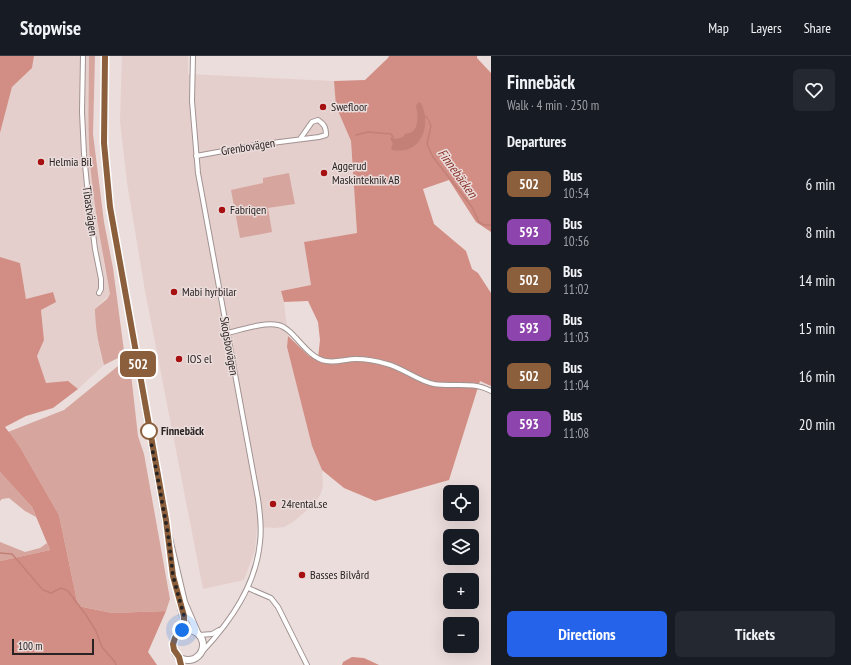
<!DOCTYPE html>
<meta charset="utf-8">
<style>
:root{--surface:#171b24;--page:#242831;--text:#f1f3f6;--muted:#9ea1a6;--line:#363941;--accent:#2563eb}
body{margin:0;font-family:"PT Sans Narrow",sans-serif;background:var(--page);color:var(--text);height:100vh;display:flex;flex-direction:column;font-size:15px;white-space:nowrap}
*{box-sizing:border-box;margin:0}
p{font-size:13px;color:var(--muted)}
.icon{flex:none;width:22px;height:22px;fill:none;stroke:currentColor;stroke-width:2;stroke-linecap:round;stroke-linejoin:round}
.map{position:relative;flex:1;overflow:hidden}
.sheet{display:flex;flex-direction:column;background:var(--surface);width:360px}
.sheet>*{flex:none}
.badge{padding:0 8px;border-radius:6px;font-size:14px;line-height:26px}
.tools{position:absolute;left:443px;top:429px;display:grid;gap:8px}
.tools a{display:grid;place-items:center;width:36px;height:36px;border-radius:6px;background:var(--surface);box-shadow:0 4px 16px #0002;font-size:20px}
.scale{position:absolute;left:12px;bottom:10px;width:82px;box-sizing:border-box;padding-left:4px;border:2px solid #292423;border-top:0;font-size:11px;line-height:14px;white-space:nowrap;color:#292423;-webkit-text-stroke:3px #ebdddb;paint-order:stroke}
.you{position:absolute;width:20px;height:20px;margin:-10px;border:3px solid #fff;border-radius:50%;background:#1a73e8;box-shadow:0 0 0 6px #1a73e833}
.map>.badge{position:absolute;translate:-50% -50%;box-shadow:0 0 0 2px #fff}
h2{padding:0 16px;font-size:15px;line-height:36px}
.round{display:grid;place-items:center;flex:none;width:42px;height:42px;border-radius:6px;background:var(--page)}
.overview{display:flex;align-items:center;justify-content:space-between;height:68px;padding:0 16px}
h1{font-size:19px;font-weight:600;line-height:30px}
.cta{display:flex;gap:8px;margin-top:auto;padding:8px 16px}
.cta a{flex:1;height:46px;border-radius:6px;background:var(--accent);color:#fff;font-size:16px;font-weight:600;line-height:46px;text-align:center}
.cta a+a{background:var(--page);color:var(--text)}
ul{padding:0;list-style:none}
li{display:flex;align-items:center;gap:12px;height:48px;padding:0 16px}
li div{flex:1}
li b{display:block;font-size:15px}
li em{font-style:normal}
li .badge{min-width:44px;font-weight:700;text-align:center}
header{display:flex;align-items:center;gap:24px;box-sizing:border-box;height:56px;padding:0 20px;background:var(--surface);border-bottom:1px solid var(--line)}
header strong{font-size:19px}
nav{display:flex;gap:22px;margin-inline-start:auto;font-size:14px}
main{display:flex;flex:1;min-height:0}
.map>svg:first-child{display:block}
.built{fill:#e5cfcc;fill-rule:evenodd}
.green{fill:#d6a59d}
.forest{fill:#d28e84}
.water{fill:#c38076}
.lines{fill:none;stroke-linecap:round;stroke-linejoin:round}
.stream{stroke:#c38076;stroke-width:1.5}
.street-casing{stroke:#a09391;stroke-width:6}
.secondary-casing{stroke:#a09391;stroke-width:8}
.street{stroke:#fff;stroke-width:4}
.secondary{stroke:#fff;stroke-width:6}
.line-casing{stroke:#fff;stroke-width:9}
.line{stroke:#8b5e3c;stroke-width:6}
.walk{stroke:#292423;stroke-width:4;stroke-dasharray:0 7.2}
.poi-dot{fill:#a61011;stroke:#ebdddb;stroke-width:1.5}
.stop-dot{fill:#fff;stroke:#8b5e3c;stroke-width:2}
.labels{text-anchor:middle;stroke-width:3;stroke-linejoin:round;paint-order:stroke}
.poi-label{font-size:12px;fill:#292423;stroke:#ebdddb;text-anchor:start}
.street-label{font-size:12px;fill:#292423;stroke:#ebdddb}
.stop-label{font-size:12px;font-weight:bold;fill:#292423;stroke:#ebdddb;text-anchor:start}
.water-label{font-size:13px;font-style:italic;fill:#89362e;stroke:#ebdddb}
</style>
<header>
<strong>Stopwise</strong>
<nav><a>Map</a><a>Layers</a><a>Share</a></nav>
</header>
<main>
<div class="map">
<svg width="491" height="609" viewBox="0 0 491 609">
<rect width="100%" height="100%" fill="#ebdddb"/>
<g class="built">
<polygon points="34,0 89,0 89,77 91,117 104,208 110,238 95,253 95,262 100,297 104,309 78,333 68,325 46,328 37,300 44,284 41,254 53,236 26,243 20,207 0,201 0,77 12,31 32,12"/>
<path d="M122 0H188V18L334 25 337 50 351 85 357 177 304 186 311 229 281 235 284 246 288 280 287 291 312 390 322 414 323 430 321 437 317 444 305 456 293 466 284 471 275 472 257 471 255 494 244 524 203 533 145 235 127 127 120 65ZM289 117 295 147 268 152 231 135 263 127Z"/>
</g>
<g class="green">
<path d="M89 0H95L93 78 104 166 113 212 124 295 122 300 104 309C99 291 95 272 95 253L107 243 110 238C103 198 95 158 91 117 87 78 89 39 89 0Z"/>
<polygon points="289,117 295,148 268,152 272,176 240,182 231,134 263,127 263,122"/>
<polygon points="128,308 131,318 138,380 144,398 170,543 166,555 112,557 78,550 59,459 20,391 8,376 64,354 118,310"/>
<polygon points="0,416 32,451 36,461 25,455 9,442 2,443 0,445"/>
<polygon points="0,486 25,496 40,492 47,487 50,494 0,505"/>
</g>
<g class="forest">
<polygon points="0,0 34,0 32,12 12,31 0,77"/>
<polygon points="389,0 477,0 477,2 491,17 491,176 476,166 449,124 423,133 434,168 466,195 472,213 478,217 491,237 491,330 480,325 449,424 375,445 344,432 322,414 312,390 287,291 288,280 309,300 318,302 320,284 318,266 308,245 284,246 281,235 311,229 304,186 357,177 351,85 336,50 334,25 365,24 388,2"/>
<polygon points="0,201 20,207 26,243 53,236 56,246 41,254 44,284 37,300 46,327 68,325 78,333 53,352 26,360 5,371 20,391 59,459 78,550 112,557 166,555 148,596 157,609 0,609 0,505 50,494 32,451 0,416"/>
<polygon points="352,601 364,602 379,609 342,609 343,606"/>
</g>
<path class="water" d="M420 46C429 59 427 84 411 92 405 95 398 95 392 94L391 92 393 88 390 82 391 81 396 83 403 81 405 78C407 77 410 77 412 76 419 71 418 58 416 50L417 48Z"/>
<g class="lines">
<g class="stream">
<polyline points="425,60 428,63"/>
<polyline points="429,65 431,70 427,88 433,101 472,151 479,166 484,169 491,169"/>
<polyline points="356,79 368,76 391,78 393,81"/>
<polyline points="0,497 12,498 43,534 51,537 61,532 68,535 86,559 96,575 102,591 115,606 116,609"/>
</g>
<g class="street-casing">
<g id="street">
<polyline points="83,0 82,56 84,98 87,129 95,193 101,223 101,233 99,237"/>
<path d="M193 0 192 45 198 117 258 443C260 457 262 472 260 486 256 529 231 565 202 596"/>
<path d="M196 100 256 89 319 81 326 79C326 71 324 68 318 64L312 66 300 83"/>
<path d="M227 277C241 274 263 266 278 269 294 272 306 302 326 305 336 307 346 303 356 303 366 303 377 305 387 308 403 312 418 325 434 328 454 331 473 325 491 335"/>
<polyline points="248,532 271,542 278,551 307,609"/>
<polyline points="200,579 212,578 219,574"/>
</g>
</g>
<g class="secondary-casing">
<g id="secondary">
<polyline points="105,0 104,87 110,151 168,478 184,546 197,576"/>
<polyline points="180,547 184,565 181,575"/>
<circle cx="188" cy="589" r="15"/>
</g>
</g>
<use href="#street" class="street"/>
<use href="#secondary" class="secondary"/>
</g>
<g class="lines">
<g class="line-casing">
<polyline id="line" points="105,0 104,87 110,151 166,464 173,520 184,560 184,570 181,575 175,582 173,588 174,594 179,601 181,609"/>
</g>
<use href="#line" class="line"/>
<polyline class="walk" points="149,375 168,478 173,520 184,560 184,565 182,574"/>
</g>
<g class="poi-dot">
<circle cx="323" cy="51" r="4"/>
<circle cx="41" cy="106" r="4"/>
<circle cx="324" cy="117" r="4"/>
<circle cx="222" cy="154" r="4"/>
<circle cx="174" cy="236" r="4"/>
<circle cx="179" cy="303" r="4"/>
<circle cx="273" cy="448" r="4"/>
<circle cx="302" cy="519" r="4"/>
</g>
<circle class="stop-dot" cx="149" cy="375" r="8"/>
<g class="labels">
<g class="poi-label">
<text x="331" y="55">Swefloor</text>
<text x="49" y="110">Helmia Bil</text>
<text x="332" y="114">Aggerud<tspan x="332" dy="14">Maskinteknik AB</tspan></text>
<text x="230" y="158">Fabriqen</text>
<text x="182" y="240">Mabi hyrbilar</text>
<text x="187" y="307">IOS el</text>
<text x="281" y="452">24rental.se</text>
<text x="310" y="523">Basses Bilvård</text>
</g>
<g class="street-label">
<text transform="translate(248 91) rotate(-9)" y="4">Grenbovägen</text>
<text transform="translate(90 155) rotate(82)" y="4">Tibastvägen</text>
<text transform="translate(229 290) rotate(80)" y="4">Skogsbovägen</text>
</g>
<g class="stop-label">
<text x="161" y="379">Finnebäck</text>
</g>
<g class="water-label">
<text transform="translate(458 117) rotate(54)" y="5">Finnebäcken</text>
</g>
</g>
</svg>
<div class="tools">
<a><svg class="icon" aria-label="locate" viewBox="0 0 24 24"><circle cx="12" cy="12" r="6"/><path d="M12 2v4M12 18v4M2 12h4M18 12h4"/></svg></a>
<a><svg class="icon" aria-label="layers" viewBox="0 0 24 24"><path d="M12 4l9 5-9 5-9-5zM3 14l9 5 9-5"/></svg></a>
<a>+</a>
<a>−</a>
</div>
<div class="scale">100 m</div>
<div class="you" style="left:182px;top:574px"></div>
<b class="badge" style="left:138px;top:308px;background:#8b5e3c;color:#fff">502</b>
</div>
<section class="sheet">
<div class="overview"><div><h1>Finnebäck</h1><p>Walk · 4 min · 250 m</p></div><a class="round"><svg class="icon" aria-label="heart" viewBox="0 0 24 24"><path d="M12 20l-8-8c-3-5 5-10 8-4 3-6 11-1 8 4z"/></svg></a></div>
<h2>Departures</h2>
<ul>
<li><span class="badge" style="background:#8b5e3c;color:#fff">502</span><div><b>Bus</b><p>10:54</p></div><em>6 min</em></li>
<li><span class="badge" style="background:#8e44ad;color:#fff">593</span><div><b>Bus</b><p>10:56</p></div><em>8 min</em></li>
<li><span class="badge" style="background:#8b5e3c;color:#fff">502</span><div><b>Bus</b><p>11:02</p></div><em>14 min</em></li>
<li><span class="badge" style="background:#8e44ad;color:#fff">593</span><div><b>Bus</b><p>11:03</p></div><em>15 min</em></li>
<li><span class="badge" style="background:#8b5e3c;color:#fff">502</span><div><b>Bus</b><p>11:04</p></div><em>16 min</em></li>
<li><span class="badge" style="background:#8e44ad;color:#fff">593</span><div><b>Bus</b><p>11:08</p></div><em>20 min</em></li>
</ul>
<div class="cta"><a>Directions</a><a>Tickets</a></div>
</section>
</main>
